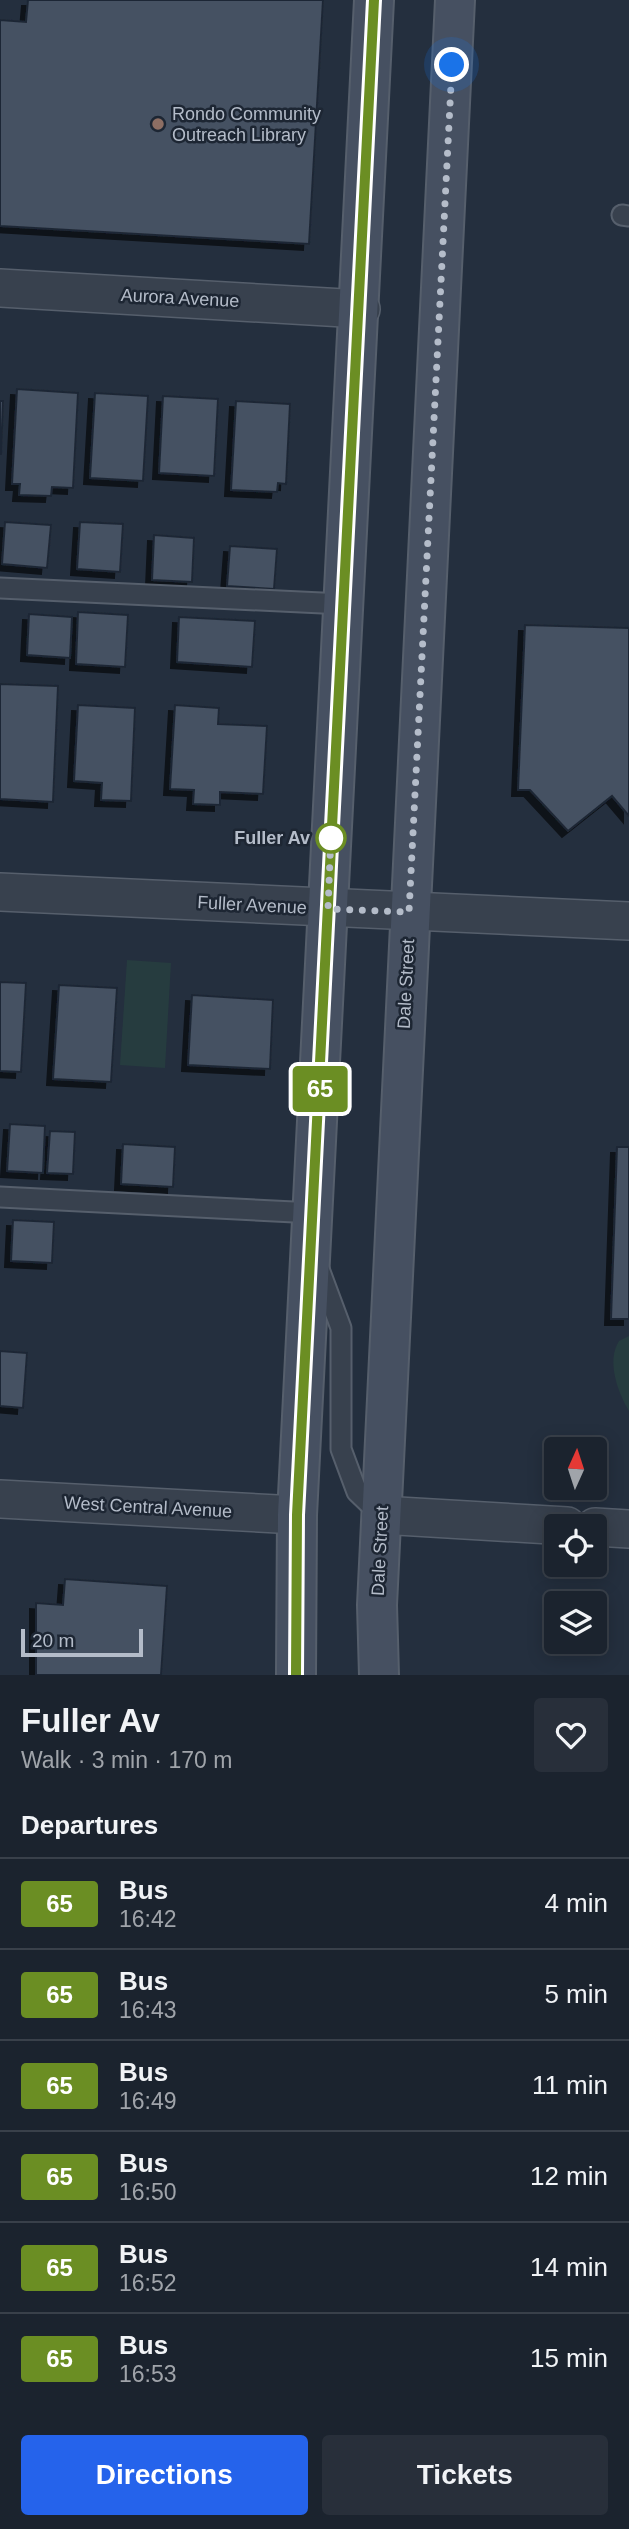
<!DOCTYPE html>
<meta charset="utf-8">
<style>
:root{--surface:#1b232e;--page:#282f3a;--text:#f1f3f6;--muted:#a0a4aa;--line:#39404a;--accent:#2563eb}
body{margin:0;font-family:Arial,sans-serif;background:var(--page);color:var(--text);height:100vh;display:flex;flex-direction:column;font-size:26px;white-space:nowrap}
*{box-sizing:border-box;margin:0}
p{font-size:23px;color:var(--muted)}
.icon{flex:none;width:38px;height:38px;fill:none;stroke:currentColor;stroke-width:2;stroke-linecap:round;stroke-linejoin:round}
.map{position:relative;height:1675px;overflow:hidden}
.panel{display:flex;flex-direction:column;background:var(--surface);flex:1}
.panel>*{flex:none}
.badge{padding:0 14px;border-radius:5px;font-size:24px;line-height:46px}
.needle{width:46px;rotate:3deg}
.fabs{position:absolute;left:544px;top:1437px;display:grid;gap:14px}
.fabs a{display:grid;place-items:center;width:63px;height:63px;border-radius:7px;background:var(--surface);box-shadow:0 4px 18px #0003,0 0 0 2px var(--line);font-size:35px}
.scale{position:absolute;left:21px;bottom:18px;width:122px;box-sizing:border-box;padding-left:7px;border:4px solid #b4bcc9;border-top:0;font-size:19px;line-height:24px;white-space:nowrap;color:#b4bcc9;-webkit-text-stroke:5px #1d2633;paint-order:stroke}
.you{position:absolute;width:35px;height:35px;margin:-18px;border:5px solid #fff;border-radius:50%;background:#1a73e8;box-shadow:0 0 0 10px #1a73e833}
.map>.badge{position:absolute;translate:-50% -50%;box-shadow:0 0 0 4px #fff}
h2{padding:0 21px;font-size:26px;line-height:63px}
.round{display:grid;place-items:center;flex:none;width:74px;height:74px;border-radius:7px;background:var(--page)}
.headline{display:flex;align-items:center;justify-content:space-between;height:119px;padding:0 21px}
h1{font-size:33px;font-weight:700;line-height:52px}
.button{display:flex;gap:14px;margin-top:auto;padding:14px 21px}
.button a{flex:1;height:80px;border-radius:7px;background:var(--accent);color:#fff;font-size:28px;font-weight:700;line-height:80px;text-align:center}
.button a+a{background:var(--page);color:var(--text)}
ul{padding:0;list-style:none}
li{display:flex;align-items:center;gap:21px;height:91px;padding:0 21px;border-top:2px solid var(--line)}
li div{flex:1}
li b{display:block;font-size:26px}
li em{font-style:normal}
li .badge{min-width:77px;font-weight:700;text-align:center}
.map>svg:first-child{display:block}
.green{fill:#263c3f}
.building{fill:#455162;stroke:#1f2835;stroke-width:2;filter:url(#shadow)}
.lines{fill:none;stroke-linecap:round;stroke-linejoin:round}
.lane-casing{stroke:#565f6c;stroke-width:23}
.street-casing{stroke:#565f6c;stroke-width:40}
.secondary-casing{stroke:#565f6c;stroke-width:42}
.lane{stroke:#38414e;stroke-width:19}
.street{stroke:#38414e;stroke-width:37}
.secondary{stroke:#465061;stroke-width:38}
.line-casing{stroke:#fff;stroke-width:16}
.line{stroke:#6b8e23;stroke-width:10}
.walk{stroke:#b4bcc9;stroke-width:7;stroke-dasharray:0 12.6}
.education-dot{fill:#8d6e63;stroke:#1d2633;stroke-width:2.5}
.stop-dot{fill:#fff;stroke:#6b8e23;stroke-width:3.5}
.labels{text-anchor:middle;stroke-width:5;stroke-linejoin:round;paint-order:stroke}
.poi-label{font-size:18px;fill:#b4bcc9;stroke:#1d2633;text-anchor:start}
.street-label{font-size:18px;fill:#b4bcc9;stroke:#1d2633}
.stop-label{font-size:18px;font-weight:bold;fill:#b4bcc9;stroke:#1d2633;text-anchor:end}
</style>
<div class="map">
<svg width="629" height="1675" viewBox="0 0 629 1675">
<defs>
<filter id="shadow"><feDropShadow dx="-6" dy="6" stdDeviation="0" flood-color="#0009"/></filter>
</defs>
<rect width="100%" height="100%" fill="#242f3e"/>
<g class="green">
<polygon points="127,960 171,963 165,1068 120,1065"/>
<path d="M629 1336V1411C618 1393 606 1361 619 1341Z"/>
</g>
<g class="building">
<polygon points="28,0 323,0 309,244 0,226 0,20 26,22"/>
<polygon points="17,389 78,393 73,488 52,487 51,496 19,495 20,484 12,484"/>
<polygon points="95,393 148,396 143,481 90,478"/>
<polygon points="163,396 218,399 214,476 159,473"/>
<polygon points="0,401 3,401 1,454 0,454"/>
<polygon points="236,401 290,404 286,484 278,483 277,492 231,490"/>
<polygon points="5,522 51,525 47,568 2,564"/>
<polygon points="80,522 123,524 120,572 77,569"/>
<polygon points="154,535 194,538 192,582 152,580"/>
<polygon points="230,546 277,549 274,589 227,586"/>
<polygon points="78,612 128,615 125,667 76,664"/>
<polygon points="29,614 72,617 70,658 27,655"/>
<polygon points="179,617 255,621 252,667 177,662"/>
<polygon points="525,625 629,628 629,816 612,796 568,831 530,790 518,790"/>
<polygon points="0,684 58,686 53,802 0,799"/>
<polygon points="78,705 135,708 131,801 101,800 102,783 74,781"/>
<polygon points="175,705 219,708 218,724 267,726 263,794 220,792 220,805 193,804 194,790 170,789"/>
<polygon points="0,982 26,983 21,1072 0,1071"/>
<polygon points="59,985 117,988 111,1082 53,1079"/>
<polygon points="192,995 273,1000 270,1069 188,1065"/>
<polygon points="10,1124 45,1126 43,1173 7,1171"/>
<polygon points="50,1131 75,1132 73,1174 47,1173"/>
<polygon points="123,1144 175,1147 173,1187 121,1184"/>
<polygon points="617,1147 629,1147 629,1319 611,1319"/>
<polygon points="13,1220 54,1222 52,1263 11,1261"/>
<polygon points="0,1351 27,1353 23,1408 0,1406"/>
<polygon points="65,1579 167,1586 161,1675 36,1675 36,1603 63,1605"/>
</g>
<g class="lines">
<g class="lane-casing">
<g id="lane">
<polyline points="622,215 629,216"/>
<polyline points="0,588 343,604"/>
<polyline points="0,1197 314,1213"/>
<polyline points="319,1269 341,1328 341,1449 357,1492 381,1515"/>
</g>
</g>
<g class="street-casing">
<g id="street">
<polyline points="0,288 361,309"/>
<polyline points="0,892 629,921"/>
<polyline points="0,1499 297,1515"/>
<polyline points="381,1515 567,1526"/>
<polyline points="595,1527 629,1529"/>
</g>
</g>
<g class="secondary-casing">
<g id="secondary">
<polyline points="296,1675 297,1515 374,0"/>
<polyline points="379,1675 377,1605 455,0"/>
</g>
</g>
<use href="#lane" class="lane"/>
<use href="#street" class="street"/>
<use href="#secondary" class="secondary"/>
</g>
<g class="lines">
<g class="line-casing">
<polyline id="line" points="296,1675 297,1515 374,0"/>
</g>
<use href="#line" class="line"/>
<polyline class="walk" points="331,838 331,834 328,909 409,912 452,65"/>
</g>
<circle class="education-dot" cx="158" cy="124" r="7"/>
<circle class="stop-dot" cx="331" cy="838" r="14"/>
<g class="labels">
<g class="poi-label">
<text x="172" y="120">Rondo Community<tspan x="172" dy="21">Outreach Library</tspan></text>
</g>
<g class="street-label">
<text transform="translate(180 298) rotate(3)" y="6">Aurora Avenue</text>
<text transform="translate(252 905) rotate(3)" y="6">Fuller Avenue</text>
<text transform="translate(406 984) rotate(-87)" y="6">Dale Street</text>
<text transform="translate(148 1507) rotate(3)" y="6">West Central Avenue</text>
<text transform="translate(380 1551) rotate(-87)" y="6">Dale Street</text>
</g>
<g class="stop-label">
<text x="310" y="844">Fuller Av</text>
</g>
</g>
</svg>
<div class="fabs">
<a><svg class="needle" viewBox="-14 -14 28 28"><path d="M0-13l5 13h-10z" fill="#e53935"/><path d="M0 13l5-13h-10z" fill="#a0a4aa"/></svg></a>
<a><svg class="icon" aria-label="locate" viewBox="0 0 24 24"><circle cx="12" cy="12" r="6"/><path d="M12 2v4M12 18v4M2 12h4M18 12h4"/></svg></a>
<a><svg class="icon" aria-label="layers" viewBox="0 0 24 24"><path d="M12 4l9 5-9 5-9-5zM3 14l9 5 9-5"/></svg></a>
</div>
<div class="scale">20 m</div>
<div class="you" style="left:452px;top:65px"></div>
<b class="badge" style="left:320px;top:1089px;background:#6b8e23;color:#fff">65</b>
</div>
<section class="panel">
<div class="headline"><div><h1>Fuller Av</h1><p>Walk · 3 min · 170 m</p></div><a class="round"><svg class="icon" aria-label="heart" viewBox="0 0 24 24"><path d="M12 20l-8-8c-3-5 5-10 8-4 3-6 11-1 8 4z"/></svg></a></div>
<h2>Departures</h2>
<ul>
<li><span class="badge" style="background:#6b8e23;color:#fff">65</span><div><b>Bus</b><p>16:42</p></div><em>4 min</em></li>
<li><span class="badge" style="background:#6b8e23;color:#fff">65</span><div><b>Bus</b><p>16:43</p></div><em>5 min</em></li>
<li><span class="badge" style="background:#6b8e23;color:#fff">65</span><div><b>Bus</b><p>16:49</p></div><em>11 min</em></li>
<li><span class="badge" style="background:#6b8e23;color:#fff">65</span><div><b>Bus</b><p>16:50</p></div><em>12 min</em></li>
<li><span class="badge" style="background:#6b8e23;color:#fff">65</span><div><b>Bus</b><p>16:52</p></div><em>14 min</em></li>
<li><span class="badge" style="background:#6b8e23;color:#fff">65</span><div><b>Bus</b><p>16:53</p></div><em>15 min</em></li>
</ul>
<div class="button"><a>Directions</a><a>Tickets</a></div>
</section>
